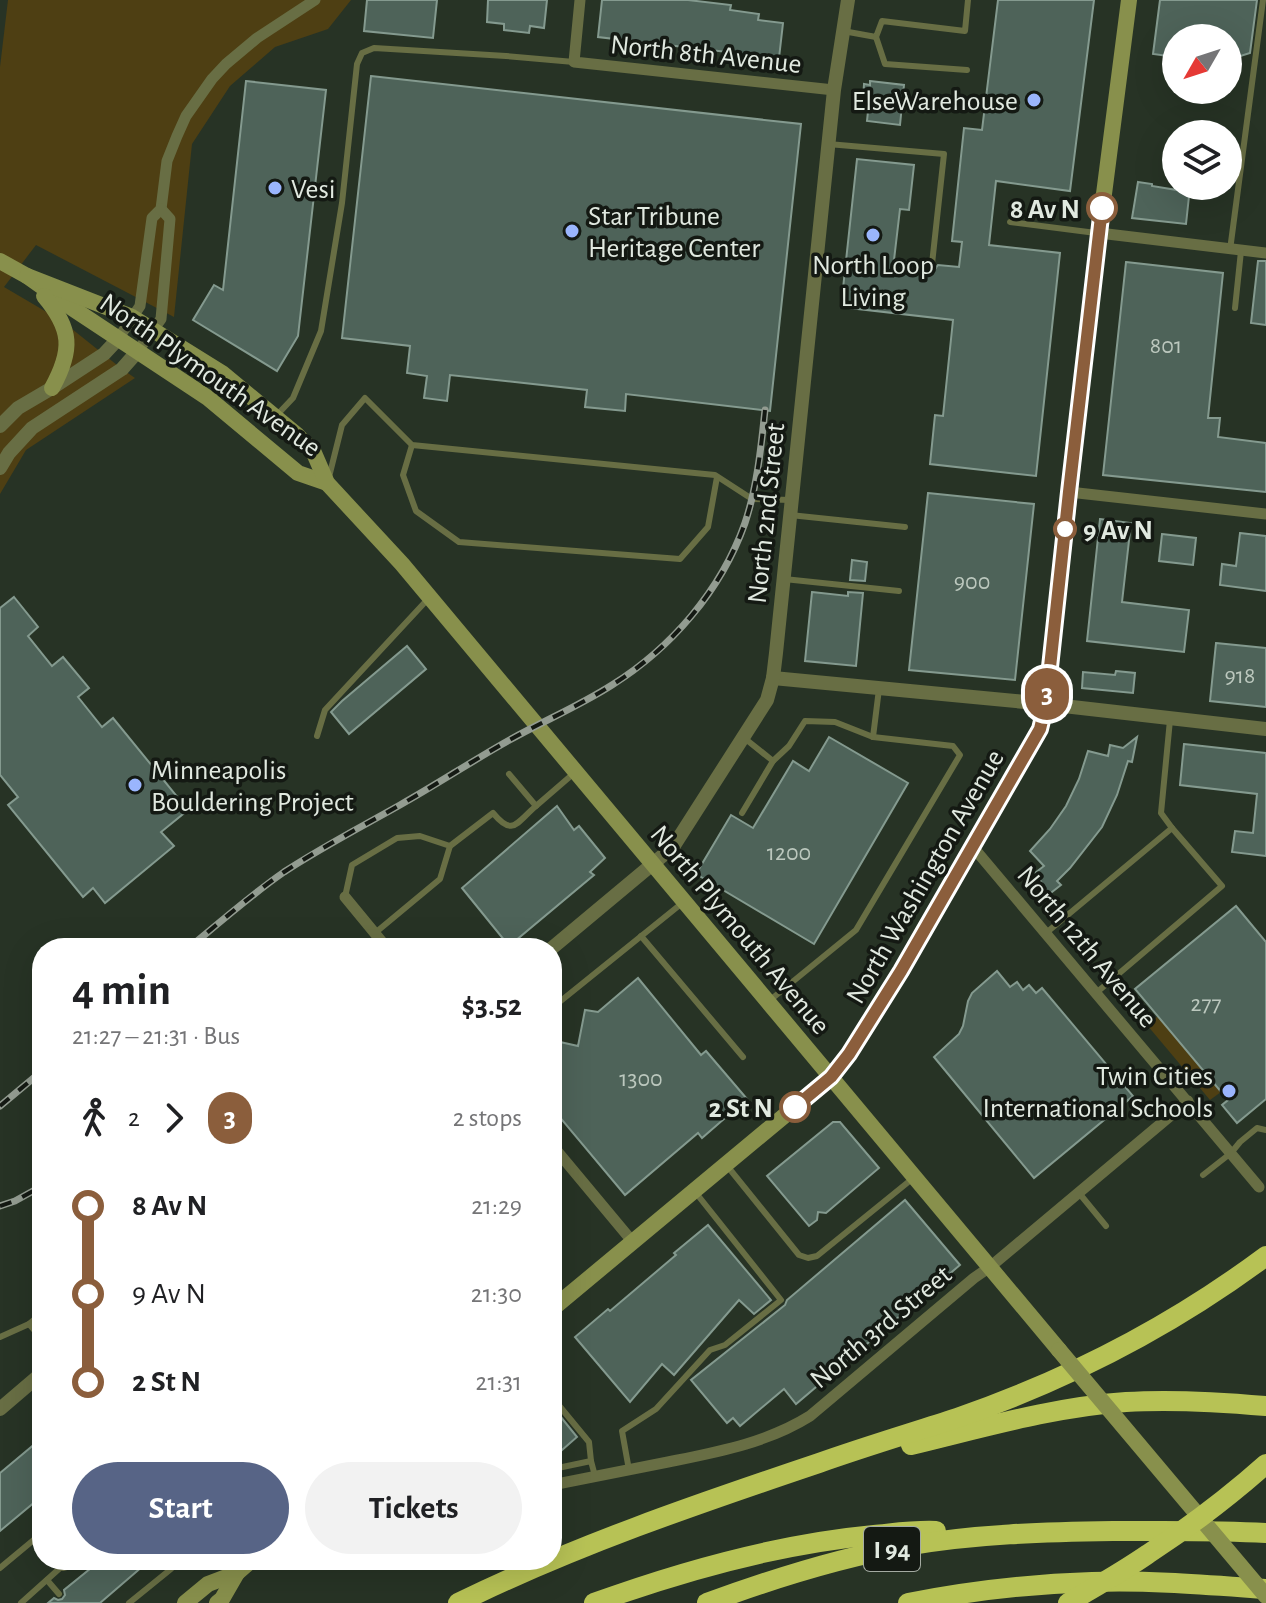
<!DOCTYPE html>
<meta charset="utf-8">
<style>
:root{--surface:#fff;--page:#f2f2f2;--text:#202124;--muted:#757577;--accent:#576486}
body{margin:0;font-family:"Alegreya Sans",sans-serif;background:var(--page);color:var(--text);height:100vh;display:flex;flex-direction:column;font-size:30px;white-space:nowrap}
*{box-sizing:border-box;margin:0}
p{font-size:26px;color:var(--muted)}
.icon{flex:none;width:44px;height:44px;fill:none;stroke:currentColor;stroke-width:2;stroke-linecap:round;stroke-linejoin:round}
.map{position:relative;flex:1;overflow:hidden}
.side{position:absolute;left:32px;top:938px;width:530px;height:632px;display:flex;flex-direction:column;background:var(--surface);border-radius:32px;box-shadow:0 8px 32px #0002}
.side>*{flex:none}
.badge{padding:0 16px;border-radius:26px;font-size:28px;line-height:52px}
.needle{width:52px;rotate:231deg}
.tools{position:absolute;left:1162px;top:24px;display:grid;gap:16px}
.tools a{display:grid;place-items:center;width:80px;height:80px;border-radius:50%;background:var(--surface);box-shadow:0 8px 32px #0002;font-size:40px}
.map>.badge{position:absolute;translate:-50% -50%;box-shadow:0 0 0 4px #fff}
.legs{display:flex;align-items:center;gap:12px;height:88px;padding:0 40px;font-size:26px}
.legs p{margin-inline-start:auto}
.headline{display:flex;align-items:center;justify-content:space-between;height:136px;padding:0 40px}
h1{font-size:44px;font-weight:700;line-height:60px}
.primary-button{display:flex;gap:16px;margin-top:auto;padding:16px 40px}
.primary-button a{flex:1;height:92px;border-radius:48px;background:var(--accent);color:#fff;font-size:32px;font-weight:700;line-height:92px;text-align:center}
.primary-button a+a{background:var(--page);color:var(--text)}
ul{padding:0 40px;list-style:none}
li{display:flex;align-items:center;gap:28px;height:88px;font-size:30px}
li i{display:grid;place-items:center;width:12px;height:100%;margin:0 10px;background:currentColor}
li i::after{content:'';width:20px;height:20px;margin:-10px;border:6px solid;border-radius:50%;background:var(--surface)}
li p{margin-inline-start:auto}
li:first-child i{background:linear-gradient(#0000 50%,currentColor 0)}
li:last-child i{background:linear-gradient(currentColor 50%,#0000 0)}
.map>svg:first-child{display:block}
.park{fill:#4e3f13}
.building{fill:#4e6359;stroke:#849a8f;stroke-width:2}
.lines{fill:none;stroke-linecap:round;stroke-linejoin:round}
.service{stroke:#686e44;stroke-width:6}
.minor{stroke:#686e44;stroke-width:11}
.tertiary{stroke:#686e44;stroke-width:14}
.secondary{stroke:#88904c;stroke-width:16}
.motorway{stroke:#b7c255;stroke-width:20}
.rail-casing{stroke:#939c91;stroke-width:7}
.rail{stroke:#141913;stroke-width:4;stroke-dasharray:12;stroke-linecap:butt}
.secondary-bridge{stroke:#88904c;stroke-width:16}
.motorway-bridge{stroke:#b7c255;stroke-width:20}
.line-1-casing{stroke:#fff;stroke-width:18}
.line-1{stroke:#8b5e3c;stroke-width:12}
.poi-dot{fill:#9ab5fd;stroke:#141913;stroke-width:3}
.stop-1-dot{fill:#fff;stroke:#8b5e3c;stroke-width:4}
.labels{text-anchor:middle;stroke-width:7;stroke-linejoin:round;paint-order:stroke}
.number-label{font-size:24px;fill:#bcc8be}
.shield{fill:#141913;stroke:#a4aba2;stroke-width:2}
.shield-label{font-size:26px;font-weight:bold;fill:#e1e9e0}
.street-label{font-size:28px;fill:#e1e9e0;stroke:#141913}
.poi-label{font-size:28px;fill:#e1e9e0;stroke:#141913;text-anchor:start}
.stop-label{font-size:28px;font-weight:bold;fill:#e1e9e0;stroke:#141913;text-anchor:end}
</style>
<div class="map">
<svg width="1266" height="1603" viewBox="0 0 1266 1603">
<rect width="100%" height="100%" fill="#273325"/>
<g class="park">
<polygon points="8,0 351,0 328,29 275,47 230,86 192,144 174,317 36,245 4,287 62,321 122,369 135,378 26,450 0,494 0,67"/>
<polygon points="1158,1016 1221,1092 1210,1100 1147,1025"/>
</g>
<g class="building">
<polygon points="367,0 437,0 433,38 364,31"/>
<polygon points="488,0 547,0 544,28 530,26 529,33 504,30 504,24 487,22"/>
<polygon points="602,0 688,0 731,5 730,10 759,14 758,20 783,23 779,58 598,37"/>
<polygon points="998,0 1094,0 1070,191 996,181 989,245 1060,253 1036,476 930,464 935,415 943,416 953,320 841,307 857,159 914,165 909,210 900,209 894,260 926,263 927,267 931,270 935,269 938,265 959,267 962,242 952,241 964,128 982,130"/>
<polygon points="1160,0 1257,0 1250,53 1228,60 1228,38 1176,38 1176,57 1153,54"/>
<polygon points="371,76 801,124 770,411 626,394 625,411 585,407 587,390 450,375 447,401 424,398 427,376 407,373 410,346 342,338"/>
<polygon points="246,81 326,90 298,336 277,371 193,320 214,285 223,290"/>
<polygon points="870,81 904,85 900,125 867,121 869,102 863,101 864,84 870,85"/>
<polygon points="1138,182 1152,184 1152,186 1177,190 1178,186 1190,187 1186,224 1132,218"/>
<polygon points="1258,261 1266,261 1266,325 1251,323"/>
<polygon points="1126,262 1223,273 1208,418 1220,418 1218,437 1266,443 1266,492 1103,475"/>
<polygon points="928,493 1034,504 1015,680 909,670"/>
<polygon points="1100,519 1131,523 1122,602 1189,610 1184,652 1087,641"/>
<polygon points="1240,533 1266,536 1266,591 1220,585 1222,564 1236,566"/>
<polygon points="1162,534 1196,538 1193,565 1159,561"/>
<polygon points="852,560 867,562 865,581 850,580"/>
<polygon points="812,592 848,596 848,592 863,593 856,666 805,661"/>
<polygon points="14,597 38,627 28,636 52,666 63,657 89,688 78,697 102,727 113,718 188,810 161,832 174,846 105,903 93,888 83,897 8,805 18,797 0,775 0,608"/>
<polygon points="1216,643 1266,648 1266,707 1210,701"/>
<polygon points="407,646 426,669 349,734 331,712 342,701"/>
<polygon points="1116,671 1135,673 1133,693 1082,688 1083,672 1115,675"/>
<polygon points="829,737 908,783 814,944 696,874 731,815 753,828 793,761 809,771"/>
<polygon points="1137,737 1132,762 1128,761 1117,795 1102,827 1070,868 1057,881 1061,885 1043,899 1042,883 1035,873 1044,866 1030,851 1050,829 1066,806 1079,779 1088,751 1108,756 1110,745 1123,748"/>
<polygon points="1184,744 1266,753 1266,856 1232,852 1235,831 1253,833 1257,794 1180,785"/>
<polygon points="557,806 574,830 579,826 605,858 590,872 594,875 509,946 462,888"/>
<polygon points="1236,906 1266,942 1266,1099 1237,1123 1222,1105 1228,1100 1135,989"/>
<polygon points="997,971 1010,987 1017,982 1023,990 1029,985 1036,993 1042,988 1133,1096 1034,1178 934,1057 959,1034 963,1026 968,1001 972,993"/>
<polygon points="638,978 701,1055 706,1051 747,1099 702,1138 698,1133 625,1195 552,1108 552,1056 556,1057 560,1042 578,1046 585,1010 598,1012"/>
<polygon points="833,1122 840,1122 879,1168 826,1213 818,1212 817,1220 809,1226 767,1176"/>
<polygon points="905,1200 960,1265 796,1404 784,1389 740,1426 733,1418 727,1423 691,1380 785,1305 787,1300"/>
<polygon points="708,1225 771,1300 754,1314 739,1300 674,1375 662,1364 630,1402 575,1337 608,1309 610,1311 676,1255 674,1253"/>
<polygon points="552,1406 577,1437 562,1450 552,1438"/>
<polygon points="42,1438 42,1496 0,1531 0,1473"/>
<polygon points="101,1560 150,1560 100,1603 48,1603 54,1598 58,1600 62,1599 65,1595 64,1590"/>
</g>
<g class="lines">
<g class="service">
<polyline points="843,31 876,37 882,21 965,31 968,0"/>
<polyline points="876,37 885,64 967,70"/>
<polyline points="828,144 944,154 932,264"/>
<polyline points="1010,222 1096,233"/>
<polyline points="1230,250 1263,0"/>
<polyline points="1235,308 1241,251"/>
<polyline points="276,416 293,398 321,331 342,203 357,64 362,53 374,48 506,56 574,62"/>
<polyline points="412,445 403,475 416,511 459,542 680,559 708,527 717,477"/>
<polyline points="329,477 342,425 365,398 412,445 715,475 752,499 792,500"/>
<polyline points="790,515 905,527"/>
<polyline points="784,579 899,591"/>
<polyline points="1170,720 1161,813 1172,828"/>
<polyline points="317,736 325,710 427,600"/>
<polyline points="743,737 773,761 789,746 805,721 835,722 873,737 953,746 960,755 856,930 769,1001"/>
<polyline points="873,737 879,689"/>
<polyline points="509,774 536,806 573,774"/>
<polyline points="742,813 773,761"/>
<path d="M450 846 493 813C513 837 516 823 536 806"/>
<polyline points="345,897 352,865 397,838 420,836 450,846 440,879 375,933"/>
<polyline points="1046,933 1172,828 1222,886 1096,993"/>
<polyline points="641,936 743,1057"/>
<polyline points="552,1008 681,904"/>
<polyline points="728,1167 799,1255 808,1258 817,1256 912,1179"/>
<polyline points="1203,1175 1231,1153 1240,1142 1257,1128 1266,1130"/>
<polyline points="1079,1193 1106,1226"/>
<polyline points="29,1324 42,1339"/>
<polyline points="0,1337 29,1324 42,1313"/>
<polyline points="552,1397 589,1442 591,1461"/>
<polyline points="629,1470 622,1431 656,1409 710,1350 725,1345 781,1300 696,1193"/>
<polyline points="555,1485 553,1469 591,1461 595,1476"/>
<polyline points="0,1568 42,1533"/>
<polyline points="63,1568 80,1563 84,1560"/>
<polyline points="47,1580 59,1594"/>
<polyline points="21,1603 69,1560"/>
<polyline points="129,1603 171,1569 173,1560"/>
</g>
<g class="minor">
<polyline points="580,0 574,62 834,90"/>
<polyline points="1099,233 1266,253"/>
<polyline points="118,339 140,306 152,218 161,209 167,161 177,136 186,116 212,79 226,64 257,38 315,0"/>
<polyline points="137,352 161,319 170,219 161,209"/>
<polyline points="1069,492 1266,514"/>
<polyline points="973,847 1259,1187"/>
<polyline points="345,897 387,948"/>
<polyline points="552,1145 632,1241"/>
<path d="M552 1485C591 1477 629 1470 668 1462 717 1452 767 1443 810 1416L974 1278 990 1267 1188 1101"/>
<polyline points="227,1560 237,1573"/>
</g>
<g class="tertiary">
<polyline points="0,426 18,408 52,388 104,354 118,339"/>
<polyline points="0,468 9,453 32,428 122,369 137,352"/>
<polyline points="773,678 1046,704 1266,729"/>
<polyline points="552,948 673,847 767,700 773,678 776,653 834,90 848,0"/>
<polyline points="0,1409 42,1373"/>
</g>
<g class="secondary">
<polyline points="0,261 27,276 72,308 208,398 298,473 327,483"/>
<polyline points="27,276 132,317 222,373 297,435 314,453 327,483 402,564 1059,1350"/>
<path d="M44 296C72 329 73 350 52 388"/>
<polyline points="552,1309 831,1077 849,1054 901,971 1040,729 1046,704 1096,256 1129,0"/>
<polyline points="185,1603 208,1584 237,1573 252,1560"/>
<polyline points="217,1603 222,1599 237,1573"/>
</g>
<g class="motorway">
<path d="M911 1445C982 1428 1053 1407 1126 1402 1172 1399 1220 1402 1266 1406"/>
<path d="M458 1603C574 1546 697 1504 819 1463 864 1447 911 1433 957 1418 1067 1380 1172 1326 1266 1256"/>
<path d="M594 1603C685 1570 778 1544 874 1535 895 1533 915 1530 936 1531"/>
<path d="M707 1603C772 1579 838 1558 906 1546 975 1534 1044 1532 1113 1531 1164 1531 1215 1530 1266 1533"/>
<path d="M908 1603C969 1591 1030 1584 1092 1582 1150 1580 1208 1585 1266 1589"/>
</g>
<g class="rail-casing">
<g id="rail">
<path d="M189 948C220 922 251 895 284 872 322 847 361 827 400 805 434 786 466 765 499 746 536 724 576 708 612 685 671 648 721 591 745 523 757 487 761 448 765 410"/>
<polyline points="0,1106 42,1071"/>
<polyline points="0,1206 15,1201 42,1186"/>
</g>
</g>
<use href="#rail" class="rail"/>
<polyline class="secondary-bridge" points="1059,1350 1266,1596"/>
<path class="motorway-bridge" d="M1068 1603C1095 1587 1122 1572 1148 1554 1189 1527 1229 1497 1266 1464"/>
</g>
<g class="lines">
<g class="line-1-casing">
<polyline id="line-1" points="795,1107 831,1077 849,1054 901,971 1040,729 1046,704 1069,492 1102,208"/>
</g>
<use href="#line-1" class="line-1"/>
</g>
<g class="poi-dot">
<circle cx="1034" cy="100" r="8"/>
<circle cx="275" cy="188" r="8"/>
<circle cx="572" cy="231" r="8"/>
<circle cx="873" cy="235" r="8"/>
<circle cx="135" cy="785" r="8"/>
<circle cx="1229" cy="1091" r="8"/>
</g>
<g class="stop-1-dot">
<circle cx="1102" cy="208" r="14"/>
<circle cx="1065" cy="529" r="10"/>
<circle cx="795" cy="1107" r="14"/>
</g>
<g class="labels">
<g class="number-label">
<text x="1166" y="353">801</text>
<text x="972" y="589">900</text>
<text x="1240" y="683">918</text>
<text x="789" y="860">1200</text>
<text x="1206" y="1011">277</text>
<text x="641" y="1086">1300</text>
</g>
<rect class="shield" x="864" y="1527" width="56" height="44" rx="6"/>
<g class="shield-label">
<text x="892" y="1558">I 94</text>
</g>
<g class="street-label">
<text transform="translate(706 53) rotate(6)" y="10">North 8th Avenue</text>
<text transform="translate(211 374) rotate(35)" y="10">North Plymouth Avenue</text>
<text transform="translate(765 513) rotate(-84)" y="10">North 2nd Street</text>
<text transform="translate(924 876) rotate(-60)" y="10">North Washington Avenue</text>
<text transform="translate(741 929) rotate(50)" y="10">North Plymouth Avenue</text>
<text transform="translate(1088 946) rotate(50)" y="10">North 12th Avenue</text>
<text transform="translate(880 1326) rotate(-40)" y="10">North 3rd Street</text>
</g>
<g class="poi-label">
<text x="1018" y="110" text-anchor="end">ElseWarehouse</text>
<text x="291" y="198">Vesi</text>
<text x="588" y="225">Star Tribune<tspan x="588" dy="32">Heritage Center</tspan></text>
<text x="873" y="274" text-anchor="middle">North Loop<tspan x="873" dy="32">Living</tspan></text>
<text x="151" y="779">Minneapolis<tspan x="151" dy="32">Bouldering Project</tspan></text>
<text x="1213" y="1085" text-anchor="end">Twin Cities<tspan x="1213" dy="32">International Schools</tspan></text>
</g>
<g class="stop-label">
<text x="1080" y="218">8 Av N</text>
<text x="1083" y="539" text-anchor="start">9 Av N</text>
<text x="773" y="1117">2 St N</text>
</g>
</g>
</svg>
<div class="tools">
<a><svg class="needle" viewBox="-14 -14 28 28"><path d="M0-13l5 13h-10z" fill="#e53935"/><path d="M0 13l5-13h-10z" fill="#757577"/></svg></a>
<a><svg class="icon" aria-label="layers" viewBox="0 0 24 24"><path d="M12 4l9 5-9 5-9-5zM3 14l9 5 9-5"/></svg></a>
</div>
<b class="badge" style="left:1047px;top:694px;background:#8b5e3c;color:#fff">3</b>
<section class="side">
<div class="headline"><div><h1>4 min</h1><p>21:27 – 21:31 · Bus</p></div><b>$3.52</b></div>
<div class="legs"><svg class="icon" aria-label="walk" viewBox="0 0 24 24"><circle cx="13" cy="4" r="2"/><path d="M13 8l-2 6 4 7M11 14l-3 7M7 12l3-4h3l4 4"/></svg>2<svg class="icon" aria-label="forward" viewBox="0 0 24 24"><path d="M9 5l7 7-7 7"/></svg><b class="badge" style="background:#8b5e3c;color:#fff">3</b><p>2 stops</p></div>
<ul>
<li><i style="color:#8b5e3c"></i><b>8 Av N</b><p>21:29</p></li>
<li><i style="color:#8b5e3c"></i><span>9 Av N</span><p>21:30</p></li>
<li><i style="color:#8b5e3c"></i><b>2 St N</b><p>21:31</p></li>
</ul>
<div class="primary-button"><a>Start</a><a>Tickets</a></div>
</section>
</div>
